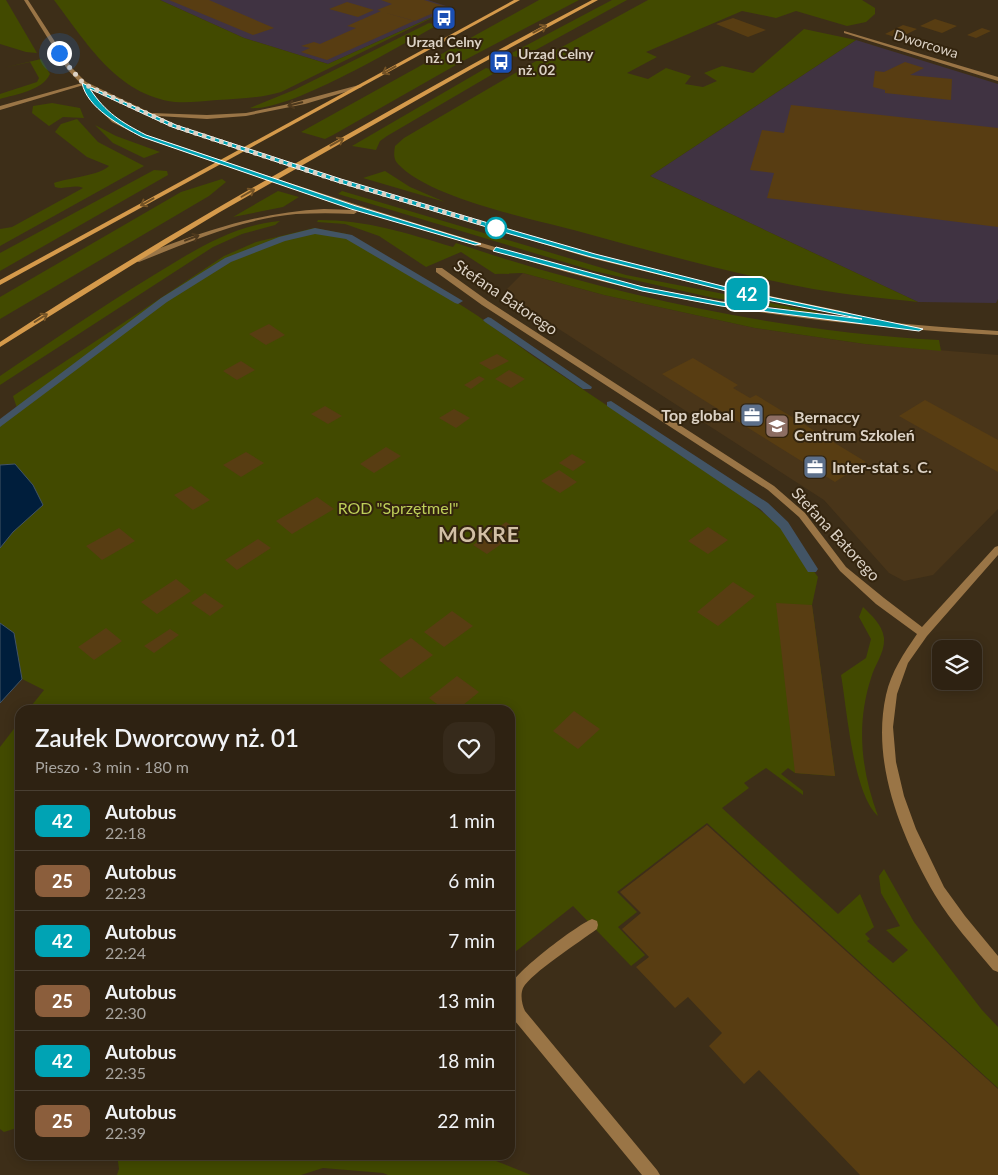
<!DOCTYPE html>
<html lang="pl">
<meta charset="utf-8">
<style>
:root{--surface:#2e2212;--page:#362a1b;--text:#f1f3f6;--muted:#a7a49f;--line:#493f32}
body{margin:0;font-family:Lato,sans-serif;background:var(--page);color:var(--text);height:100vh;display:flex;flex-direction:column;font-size:19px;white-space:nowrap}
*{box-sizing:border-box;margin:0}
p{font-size:16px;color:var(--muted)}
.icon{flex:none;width:28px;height:28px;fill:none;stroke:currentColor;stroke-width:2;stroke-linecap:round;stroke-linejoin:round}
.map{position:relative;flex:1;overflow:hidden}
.details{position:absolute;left:15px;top:705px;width:500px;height:455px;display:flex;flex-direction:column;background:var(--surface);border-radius:15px;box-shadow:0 2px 12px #0003,0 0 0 1px var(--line)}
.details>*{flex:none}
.badge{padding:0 10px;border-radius:8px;font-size:18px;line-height:32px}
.buttons{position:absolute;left:932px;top:640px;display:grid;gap:10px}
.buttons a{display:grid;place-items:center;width:50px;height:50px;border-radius:10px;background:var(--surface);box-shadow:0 2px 12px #0003,0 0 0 1px var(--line);font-size:25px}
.you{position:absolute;width:25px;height:25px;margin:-12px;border:4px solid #fff;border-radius:50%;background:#1a73e8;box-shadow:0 0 0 8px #1a73e833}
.map>.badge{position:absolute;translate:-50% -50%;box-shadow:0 0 0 2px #fff}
.round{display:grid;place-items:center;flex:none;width:52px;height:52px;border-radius:15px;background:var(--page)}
.overview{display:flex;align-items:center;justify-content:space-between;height:85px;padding:0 20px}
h1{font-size:24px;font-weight:600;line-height:38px}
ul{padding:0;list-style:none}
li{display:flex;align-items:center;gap:15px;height:60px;padding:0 20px;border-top:1px solid var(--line)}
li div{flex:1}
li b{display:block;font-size:19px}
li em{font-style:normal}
li .badge{min-width:55px;font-weight:700;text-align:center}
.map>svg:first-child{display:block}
.built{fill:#493519}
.industrial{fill:#403342}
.green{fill:#424a00}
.water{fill:#001e3c;stroke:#425465}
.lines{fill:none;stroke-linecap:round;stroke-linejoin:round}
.stream{fill:#425465;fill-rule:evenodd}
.building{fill:#583d12}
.minor{fill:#9a7546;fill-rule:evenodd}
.tertiary{fill:#9a7546;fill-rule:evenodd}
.secondary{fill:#d59a4b;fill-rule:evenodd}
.oneway{stroke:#745326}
.oneway2{stroke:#4d381c}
.line{fill:#00a3b4;stroke:#fff}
.walk{stroke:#dcd2c5;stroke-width:5;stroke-dasharray:0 9}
.stop-dot{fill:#fff;stroke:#00a3b4;stroke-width:2.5}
.labels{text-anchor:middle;stroke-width:4;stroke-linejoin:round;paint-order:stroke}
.far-poi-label{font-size:14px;font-weight:bold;fill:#dcd2c5;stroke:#33240e}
.far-street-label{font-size:14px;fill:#dcd2c5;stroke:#33240e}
.street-label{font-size:16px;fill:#dcd2c5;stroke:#33240e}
.poi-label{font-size:16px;font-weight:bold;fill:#dcd2c5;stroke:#33240e;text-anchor:start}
.park-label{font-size:16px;fill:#becf59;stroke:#33240e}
.district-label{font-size:21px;font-weight:bold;letter-spacing:1px;fill:#d2bfa5;stroke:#33240e}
</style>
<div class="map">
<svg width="998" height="1175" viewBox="0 0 998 1175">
<rect width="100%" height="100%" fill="#3d2e18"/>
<polygon class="built" points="523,273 604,295 755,328 865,344 998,355 998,509 933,575 904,581 889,573 824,500 503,293"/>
<g class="industrial">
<polygon points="160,0 428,0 452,8 328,64 244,38"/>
<polygon points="856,40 998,84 998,299 996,303 918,302 650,176"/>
</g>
<g class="green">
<polygon points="0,0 6,0 37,53 26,52 0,44"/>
<path d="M54 0H160L244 38 328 64 452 8 281 92C260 98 239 99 217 100 203 101 189 103 175 102 117 95 86 42 54 0Z"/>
<polygon points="539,0 579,0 463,61 333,135 325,139 301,132"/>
<polygon points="612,0 627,0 521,58 508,55"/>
<path d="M648 0H862L875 8V14L866 22 847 26 796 11 776 18 742 11 646 52 657 57 627 73 648 79 666 68 691 76 685 84 703 87 717 81 704 73 722 66 753 73 804 29 856 40 650 176 918 302C883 298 847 295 813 289 734 274 658 253 581 232 533 219 431 199 398 164 393 159 394 153 395 146L404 138 529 65Z"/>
<path d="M429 23 438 25C398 46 290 112 250 108L294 90Z"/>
<path d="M41 59 50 74C42 91 16 94 0 99V94L37 82 39 78 30 62 3 68Z"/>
<polygon points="486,68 498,71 387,136 380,141 376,150 352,146"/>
<polygon points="52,103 80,108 84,118 63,117 49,126 32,113 33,106"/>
<path d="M77 119 98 142 144 166 0 246V229L12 227 83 188C74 184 65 190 55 187L54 183C68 178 101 175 109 166L87 157 55 132 61 124Z"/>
<polygon points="95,125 116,136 160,152 144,158 113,143"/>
<polygon points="154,170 167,171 168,175 0,271 0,253"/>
<polygon points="385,171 410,187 445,202 363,178"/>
<polygon points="222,179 226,182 209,196 0,319 0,297 181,192"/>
<polygon points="278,191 299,197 283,207 233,217"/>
<polygon points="342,191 626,275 817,312 819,314 714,298 594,271 338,194"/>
<path d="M318 220C367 220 406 233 453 247L456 243C610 295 777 331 939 340L941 351 865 344 755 328 604 295 523 273 495 274 461 252 426 267 379 236 345 224 317 222Z"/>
<path d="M280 221 275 225 242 234 213 247 0 385V376C49 343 98 309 149 278 190 253 231 225 280 221Z"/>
<polygon points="314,228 347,234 366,244 478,316 533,356 744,497 783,529 818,577 812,605 835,776 795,773 788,768 781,774 803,791 803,795 766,768 744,783 749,788 722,808 838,914 860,894 874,927 865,934 870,939 867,941 893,963 908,950 886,930 900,926 881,893 879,876 884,869 914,922 982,1010 998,1027 998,1088 707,823 617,892 637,912 618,927 645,955 631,966 573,906 510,956 510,710 28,710 44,690 22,679 14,633 0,623 0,548 13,532 15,464 0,465 0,424 18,411 13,396 224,256 256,242"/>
<path d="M863 607C872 616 882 624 884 638 885 653 875 664 871 678 856 725 861 770 878 816 853 794 847 709 841 675L866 658 871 639 859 617Z"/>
<polygon points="20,721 20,1127 4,1132 0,1129 0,747"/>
<polygon points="117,1155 473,1155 491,1159 531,1175 388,1175 383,1173 323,1168 301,1175 117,1175 119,1169"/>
</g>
<g class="water">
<polygon points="15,464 33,485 43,505 13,532 0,548 0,465"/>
<polygon points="0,623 14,633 22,679 0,703"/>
</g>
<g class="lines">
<g class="stream">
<polygon points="315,228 352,235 463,301 458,304 455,303 346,239 315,234 285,241 231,262 167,302 0,427 0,419 161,298 225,258 279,237"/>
<polygon points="488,317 491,318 592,387 591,389 583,389 485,322 483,320"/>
<polygon points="611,401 768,503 788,522 818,569 816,572 808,572 780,528 760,509 607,406 607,402"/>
</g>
</g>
<g class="building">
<polygon points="169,0 209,0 274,28 253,35"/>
<polygon points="381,0 424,0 447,7 415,21 383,12 414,21 327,60 301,52 310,48 301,46 314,42 320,44 356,28 347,26 381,11 377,10 392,4"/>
<polygon points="347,2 374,10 358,17 329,9"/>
<polygon points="733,18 766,30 748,37 716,24"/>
<polygon points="935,19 957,26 942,33 920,26"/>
<polygon points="903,25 917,29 899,38 885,34"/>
<polygon points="982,28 991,31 976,38 967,35"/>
<polygon points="905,62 924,68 910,75 952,79 951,100 885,93 885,90 873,87 875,71 884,72"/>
<polygon points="791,105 998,128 998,227 767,198 774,173 750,170 762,130 784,133"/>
<polygon points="269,324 285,335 266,345 249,334"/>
<polygon points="497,354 509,361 491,370 479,363"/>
<polygon points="693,358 738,385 733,388 750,398 756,395 866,462 835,482 662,374"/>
<polygon points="241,361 255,370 237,380 223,371"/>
<polygon points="509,370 525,379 511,388 495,379"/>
<polygon points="479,376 485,379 471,389 464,385"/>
<polygon points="925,400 998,440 998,472 899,416"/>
<polygon points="325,406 342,416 328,424 311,414"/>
<polygon points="454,409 470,418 456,428 439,418"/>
<polygon points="386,447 401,456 374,473 360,464"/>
<polygon points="246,452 264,463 241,477 223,465"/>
<polygon points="572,454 586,462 573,471 559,463"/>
<polygon points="559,470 577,482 560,493 541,481"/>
<polygon points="191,486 210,500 193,510 174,495"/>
<polygon points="317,497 334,509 292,534 276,521"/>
<polygon points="506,522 520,531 487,554 473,545"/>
<polygon points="708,527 728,540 708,554 688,541"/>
<polygon points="119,528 135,541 102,560 86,546"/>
<polygon points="258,539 271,548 237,570 225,560"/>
<polygon points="176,579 191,591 157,614 141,602"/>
<polygon points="733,582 755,596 718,626 697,612"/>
<polygon points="205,593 224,606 210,616 191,603"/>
<polygon points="776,603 812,605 835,776 795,773"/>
<polygon points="452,611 473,626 444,647 424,632"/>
<polygon points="106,628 122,641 94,660 78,647"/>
<polygon points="170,629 179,635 154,653 144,646"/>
<polygon points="411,638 433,655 401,678 379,660"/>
<polygon points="457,676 479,692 457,710 445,710 429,698"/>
<polygon points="574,711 600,729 578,749 553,731"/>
<polygon points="707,825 998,1089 998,1175 860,1175 759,1070 744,1084 709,1046 722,1033 688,997 675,1008 636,967 649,957 622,929 641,913 620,892"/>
</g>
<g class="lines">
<g class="minor">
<polygon points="844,31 998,77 998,81 844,33"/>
<polygon points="82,83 87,84 0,110 0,106"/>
<path d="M436 268H442L488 301 774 486 805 513 846 567 884 598 922 627 995 547 998 546V555L927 636 908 663 897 694 893 727 896 762 904 796 916 829 944 887 965 916 998 956V972L993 970C973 946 951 922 935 895 901 836 871 763 886 695 891 672 904 653 917 634L876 604 840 571 799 517 768 490 482 305 436 272Z"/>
<path d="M592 919 597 921 598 925 597 929C581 941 531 973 523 988 520 995 522 1005 525 1011L657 1170 660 1175H642L515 1021C510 1010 508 999 510 987 513 973 577 925 592 919Z"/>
</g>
<g class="tertiary">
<path d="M24 0H28L72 68 86 82 151 113 207 115 246 113 284 105 359 85 362 87 305 104 246 116 207 119 158 116 176 125C315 171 454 217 596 255 679 277 763 295 847 312L851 314 847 316 742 295 590 258 337 182 172 127 90 88 99 103 116 120 146 135C256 172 366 209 478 242 527 256 576 272 626 283 749 310 873 323 998 331V335C873 328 747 315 625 287 573 275 522 259 471 244 360 211 251 175 142 137L112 122 95 105 82 85 67 69Z"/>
<path d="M324 209 354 210 357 212 354 214C335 213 316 213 296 214 241 219 189 242 139 262L132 260C142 253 156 250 168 245 220 226 268 212 324 209Z"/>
</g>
<g class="secondary">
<polygon points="514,0 520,0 0,285 0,280"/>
<path d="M592 0H598L475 67 220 212 132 265 0 347V342C116 266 236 196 357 129 435 85 513 41 592 0Z"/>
</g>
</g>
<defs><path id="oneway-shaft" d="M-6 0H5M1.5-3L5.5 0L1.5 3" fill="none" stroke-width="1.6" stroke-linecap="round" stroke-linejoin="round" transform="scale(1.25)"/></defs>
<g class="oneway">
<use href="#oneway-shaft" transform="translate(540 29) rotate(-28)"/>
<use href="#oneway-shaft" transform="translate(389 70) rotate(151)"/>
<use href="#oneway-shaft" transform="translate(337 142) rotate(-29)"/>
<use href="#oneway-shaft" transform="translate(248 193) rotate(-30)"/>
<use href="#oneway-shaft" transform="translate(147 202) rotate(151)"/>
<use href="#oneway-shaft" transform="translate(41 318) rotate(-32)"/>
</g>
<g class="oneway2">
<use href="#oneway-shaft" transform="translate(295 104) rotate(166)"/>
<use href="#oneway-shaft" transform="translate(192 238) rotate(-21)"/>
</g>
<path class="line" d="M82 83 176 125 341 179 515 231 595 254 742 291 923 329 919 331 721 306 642 291 493 251 496 247 643 287 721 302 862 319 742 295 591 257 510 234 337 182 172 127 90 89C106 113 121 122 146 135L356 206 481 244 475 245 351 209 142 137C121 126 87 108 82 83Z"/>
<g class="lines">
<polyline class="walk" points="59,53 70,68 84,84 174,126 339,181 498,228 496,228"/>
</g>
<defs>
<g id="bus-square" transform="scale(1.25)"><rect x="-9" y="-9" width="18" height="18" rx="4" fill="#1a4fb4" stroke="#33240e"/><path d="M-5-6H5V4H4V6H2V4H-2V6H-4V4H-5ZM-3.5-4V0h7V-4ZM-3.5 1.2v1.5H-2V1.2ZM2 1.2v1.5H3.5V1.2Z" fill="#fff"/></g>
<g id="office-square" transform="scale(1.25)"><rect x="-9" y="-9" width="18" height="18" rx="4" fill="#5c6f8a" stroke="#33240e"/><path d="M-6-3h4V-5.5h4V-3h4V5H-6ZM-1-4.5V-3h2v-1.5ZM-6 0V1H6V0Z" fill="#fff"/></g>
<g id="university-square" transform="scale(1.25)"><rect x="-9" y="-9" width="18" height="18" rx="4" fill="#8d6e63" stroke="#33240e"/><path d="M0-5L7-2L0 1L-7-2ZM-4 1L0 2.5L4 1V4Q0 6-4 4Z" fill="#fff"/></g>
</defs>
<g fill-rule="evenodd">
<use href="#bus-square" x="444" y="18"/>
<use href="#bus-square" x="501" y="62"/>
<use href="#office-square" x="752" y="415"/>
<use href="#university-square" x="777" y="426"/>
<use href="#office-square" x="815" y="467"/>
</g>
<circle class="stop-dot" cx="496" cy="228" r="10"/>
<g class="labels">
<g class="far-poi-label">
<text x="444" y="47">Urząd Celny<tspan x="444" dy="16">nż. 01</tspan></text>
<text x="518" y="59" text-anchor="start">Urząd Celny<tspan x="518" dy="16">nż. 02</tspan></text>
</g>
<g class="far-street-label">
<text transform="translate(926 44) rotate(17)" y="5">Dworcowa</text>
</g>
<g class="street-label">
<text transform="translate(506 297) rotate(34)" y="6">Stefana Batorego</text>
<text transform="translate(836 534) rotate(47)" y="6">Stefana Batorego</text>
</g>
<g class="poi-label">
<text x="734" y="421" text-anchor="end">Top global</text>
<text x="794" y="423">Bernaccy<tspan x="794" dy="18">Centrum Szkoleń</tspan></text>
<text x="832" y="473">Inter-stat s. C.</text>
</g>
<g class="park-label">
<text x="398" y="514">ROD "Sprzętmel"</text>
</g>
<g class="district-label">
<text x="479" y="542">MOKRE</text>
</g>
</g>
</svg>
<div class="buttons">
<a><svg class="icon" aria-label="layers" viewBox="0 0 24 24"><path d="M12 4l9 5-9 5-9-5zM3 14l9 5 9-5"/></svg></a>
</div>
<div class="you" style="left:59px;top:53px"></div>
<b class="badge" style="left:747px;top:294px;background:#00a3b4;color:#fff">42</b>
<section class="details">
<div class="overview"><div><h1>Zaułek Dworcowy nż. 01</h1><p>Pieszo · 3 min · 180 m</p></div><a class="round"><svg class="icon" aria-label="heart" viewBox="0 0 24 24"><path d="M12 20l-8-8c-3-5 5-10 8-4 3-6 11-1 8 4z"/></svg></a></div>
<ul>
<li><span class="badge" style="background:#00a3b4;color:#fff">42</span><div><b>Autobus</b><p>22:18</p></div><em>1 min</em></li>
<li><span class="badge" style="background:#8b5e3c;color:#fff">25</span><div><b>Autobus</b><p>22:23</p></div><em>6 min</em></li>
<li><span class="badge" style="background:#00a3b4;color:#fff">42</span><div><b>Autobus</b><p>22:24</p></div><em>7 min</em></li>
<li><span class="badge" style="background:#8b5e3c;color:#fff">25</span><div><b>Autobus</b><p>22:30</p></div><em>13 min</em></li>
<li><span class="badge" style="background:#00a3b4;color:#fff">42</span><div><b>Autobus</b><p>22:35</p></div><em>18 min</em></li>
<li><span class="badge" style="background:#8b5e3c;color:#fff">25</span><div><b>Autobus</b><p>22:39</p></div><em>22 min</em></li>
</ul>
</section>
</div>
